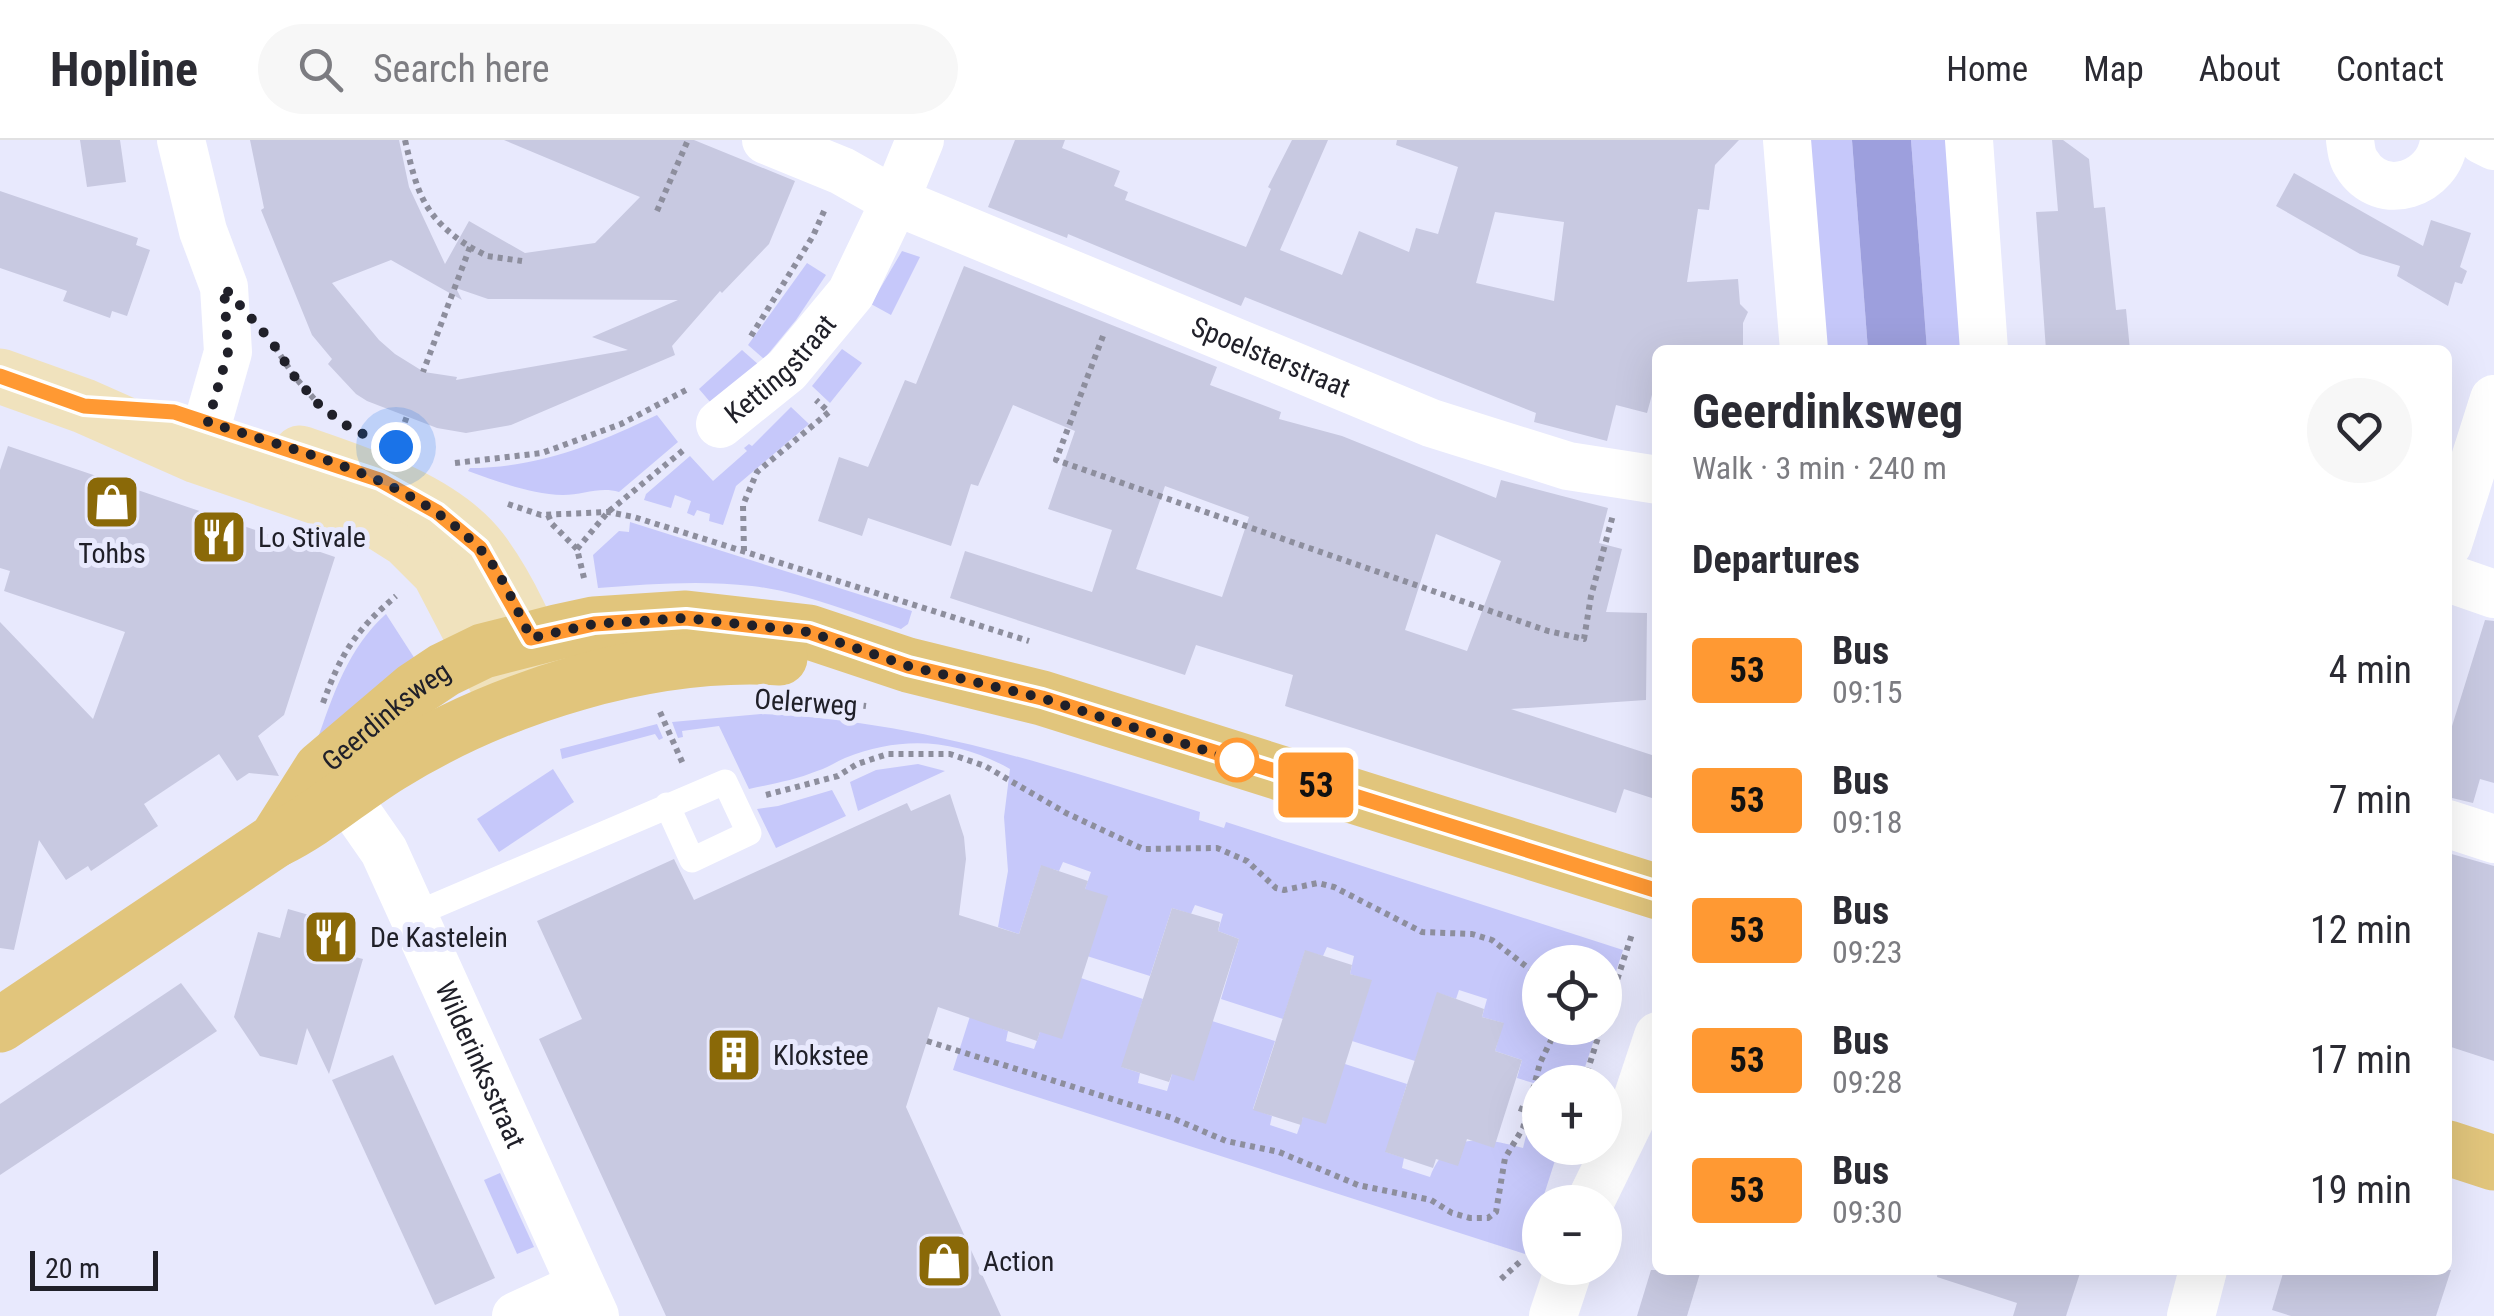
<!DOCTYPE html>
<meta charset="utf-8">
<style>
:root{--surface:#fff;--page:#f7f7f7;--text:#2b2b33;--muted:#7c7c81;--line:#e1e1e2}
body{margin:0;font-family:"Roboto Condensed",sans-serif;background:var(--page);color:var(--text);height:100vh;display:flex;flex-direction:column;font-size:38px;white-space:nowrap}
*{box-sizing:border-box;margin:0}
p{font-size:32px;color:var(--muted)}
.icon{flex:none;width:55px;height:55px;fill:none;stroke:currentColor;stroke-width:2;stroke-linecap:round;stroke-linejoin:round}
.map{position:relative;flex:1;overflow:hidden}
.drawer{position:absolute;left:1652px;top:205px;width:800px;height:930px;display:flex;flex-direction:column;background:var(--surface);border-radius:15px;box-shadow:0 10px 40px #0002}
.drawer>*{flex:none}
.badge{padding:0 20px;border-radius:8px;font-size:35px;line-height:65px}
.tools{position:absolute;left:1522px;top:805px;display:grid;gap:20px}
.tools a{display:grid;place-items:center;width:100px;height:100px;border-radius:50%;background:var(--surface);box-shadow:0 10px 40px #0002;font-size:50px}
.scale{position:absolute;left:30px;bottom:25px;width:128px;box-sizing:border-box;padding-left:10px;border:5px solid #202029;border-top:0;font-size:28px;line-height:35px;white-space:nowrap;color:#202029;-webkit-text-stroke:8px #e8e9fd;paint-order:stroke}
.you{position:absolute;width:50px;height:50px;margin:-25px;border:8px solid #fff;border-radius:50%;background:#1a73e8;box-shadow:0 0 0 15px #1a73e833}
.map>.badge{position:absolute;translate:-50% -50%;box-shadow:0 0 0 5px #fff}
h2{padding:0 40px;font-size:38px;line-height:90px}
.round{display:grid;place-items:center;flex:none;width:105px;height:105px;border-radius:52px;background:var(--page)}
.head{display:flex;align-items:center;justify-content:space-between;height:170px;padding:0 40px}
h1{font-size:48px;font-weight:700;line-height:75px}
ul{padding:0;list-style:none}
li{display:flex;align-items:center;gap:30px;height:130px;padding:0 40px}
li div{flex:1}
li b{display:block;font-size:38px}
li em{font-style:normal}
li .badge{min-width:110px;font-weight:700;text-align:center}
header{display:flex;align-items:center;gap:60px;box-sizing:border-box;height:140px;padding:0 50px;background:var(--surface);border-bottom:2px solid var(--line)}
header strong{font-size:48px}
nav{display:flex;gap:55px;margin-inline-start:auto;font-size:35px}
.search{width:700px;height:90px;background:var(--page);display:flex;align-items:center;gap:25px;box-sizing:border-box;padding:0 35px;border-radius:55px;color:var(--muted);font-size:38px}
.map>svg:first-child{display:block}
.green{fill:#c6c8fa}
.water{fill:#9d9fdd}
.building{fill:#c8c9e1;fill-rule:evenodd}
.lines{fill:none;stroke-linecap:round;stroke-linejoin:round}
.path{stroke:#8d8e9d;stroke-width:6;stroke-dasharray:5 5;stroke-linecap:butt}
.lane{stroke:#fff;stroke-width:25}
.street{stroke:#fff;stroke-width:48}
.secondary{stroke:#f0e2bd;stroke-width:55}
.primary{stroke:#e1c57c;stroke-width:55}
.line-casing{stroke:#fff;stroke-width:22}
.line{stroke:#f93;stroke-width:15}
.walk{stroke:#202029;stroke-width:10;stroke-dasharray:0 18}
.stop-dot{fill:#fff;stroke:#f93;stroke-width:5}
.labels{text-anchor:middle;stroke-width:10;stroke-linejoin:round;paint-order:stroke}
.street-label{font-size:28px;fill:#202029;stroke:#e8e9fd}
.poi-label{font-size:28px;fill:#202029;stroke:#e8e9fd;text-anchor:start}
</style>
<header>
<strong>Hopline</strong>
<div class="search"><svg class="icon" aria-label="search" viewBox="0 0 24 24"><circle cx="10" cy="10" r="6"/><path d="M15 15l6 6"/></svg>Search here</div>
<nav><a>Home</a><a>Map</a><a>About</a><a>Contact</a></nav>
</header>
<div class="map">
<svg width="2494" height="1176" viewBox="0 0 2494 1176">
<rect width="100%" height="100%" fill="#e8e9fd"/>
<g class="green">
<polygon points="1806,0 1852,0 1868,210 1816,210"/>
<polygon points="1911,0 1950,0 1964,210 1927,210"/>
<polygon points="902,111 920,117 891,175 871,164"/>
<polygon points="807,123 826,135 796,180 764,219 748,205"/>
<polygon points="842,209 862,223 830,263 812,246"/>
<polygon points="742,210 759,225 711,263 699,249"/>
<polygon points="791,267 809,284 736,346 723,385 709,381 710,374 697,370 694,376 687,373 691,361 675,355 671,368 644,360 646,354 690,316 713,341 747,311 744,308 749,304 752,306"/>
<path d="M657 275 678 302 619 352C600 346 583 355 563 355 530 354 499 342 468 331L470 328C537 328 597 304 657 275Z"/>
<path d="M630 382 912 471 908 484 901 489C852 473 803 452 752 446 701 440 649 444 598 448L593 415 619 391 629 392Z"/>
<path d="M386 474 415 519 317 601C333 555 348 508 386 474Z"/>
<path d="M761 574C916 580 1054 626 1200 672L1199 680 1224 688 1226 682 1623 810 1605 865V822H1540V888H1598L1580 942 1540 945 1517 938 1522 920 1495 911 1503 883 1482 877 1487 859 1459 850 1456 859 1438 853 1415 921 1352 901 1371 841 1350 834 1354 816 1327 807 1323 816 1305 811 1283 879 1221 859 1239 799 1218 791 1223 774 1195 765 1191 774 1172 768 1150 836 1087 816 1085 749 1091 732 1063 722 1059 731 1041 726 1019 794 998 787 1008 731 1004 677 1010 629C957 599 902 595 845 618 836 622 827 628 817 631 795 640 772 644 749 649L719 586 682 591 683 597 678 598 672 582Z"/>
<polygon points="657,584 663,598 659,600 655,594 562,619 560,609"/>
<polygon points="918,624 945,631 858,671 850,642 876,630"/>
<polygon points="553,629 574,662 499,712 477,679"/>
<polygon points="832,650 846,676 776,708 757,669 778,666"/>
<path d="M991 810 990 884 1008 891 1006 901 1034 909 1040 892 1081 838 1143 859 1122 927 1140 933 1138 943 1167 951 1172 934 1212 881 1275 901 1253 969 1272 976 1270 985 1297 994 1303 977 1345 924 1407 944 1386 1012 1404 1018 1402 1028 1430 1037C1447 991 1483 997 1523 1008L1527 992 1540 996V1008H1559L1525 1114 953 930Z"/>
<polygon points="500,1033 534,1107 517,1114 484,1040"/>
</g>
<polygon class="water" points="1852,0 1911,0 1927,210 1868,210"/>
<g class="building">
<polygon points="80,0 120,0 126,42 87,47"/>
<path d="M250 0H399L409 47 445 124 469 81 525 113 595 103 640 57 504 0H694L795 41 769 104 722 153 720 151 672 206 675 215 511 285 466 293 437 288 367 261 356 254 328 224 332 219 312 195 261 70 264 68ZM391 120 462 160 456 148 488 159 678 160 592 197 628 210 456 240 457 237 424 232 395 214 379 200 332 143Z"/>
<path d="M1015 0H1065L1062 8 1120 31 1114 46 1128 52 1125 60 1246 107 1271 49 1268 47 1292 0H1328L1280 110 1342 135 1359 91 1409 112 1416 88 1438 94 1458 27 1396 5 1397 0H1739L1715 25 1709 70 1698 69 1687 142 1738 139 1740 164 1748 172 1743 183V210H1658V233L1647 273 1616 265 1607 301 1534 282 1536 273 1245 157 1241 166 1068 94 1067 98 988 67ZM1495 72 1564 82 1554 161 1476 143Z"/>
<polygon points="2052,0 2063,0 2089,19 2094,68 2105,67 2116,170 2126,169 2130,210 2046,210 2036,72 2058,71"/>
<polygon points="2294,33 2423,106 2431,80 2471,93 2460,127 2467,131 2462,144 2455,142 2448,166 2397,136 2400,126 2360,114 2276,66"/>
<polygon points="0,51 138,98 136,105 150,110 127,176 112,171 110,178 63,161 67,151 0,128"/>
<path d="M964 126 1217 227 1210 245 1281 272 1279 279 1342 296 1496 358 1501 340 1608 368 1599 403 1622 409 1606 472 1647 473 1646 560 1511 569 1658 617V660L1624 649 1616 673 1285 566 1293 535 1196 505 1185 535 950 458 965 411 1092 452 1112 390 1048 369 1075 291 1013 265 978 346 971 344 951 406 868 378 862 396 818 381 839 317 868 327 905 240 916 244ZM1165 346 1249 377 1222 457 1136 429ZM1436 394 1501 421 1467 511 1405 490Z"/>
<polygon points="8,306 335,417 284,575 258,596 279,636 249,633 237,641 219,614 144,664 158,686 91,731 88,726 66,740 39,700 14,810 0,808 0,482 93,579 125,492 4,451 10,431 0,428 0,330"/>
<polygon points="2485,480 2494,481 2494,643 2480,639 2473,663 2448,657 2448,599"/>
<polygon points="950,654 964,697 966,719 959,775 1019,794 1041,725 1088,741 1085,749 1108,756 1062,899 1040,892 1037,901 938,867 906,967 1001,1176 666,1176 539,899 582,879 537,781 674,719 694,760 907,663 911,671"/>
<polygon points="2448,713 2494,726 2494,921 2448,906"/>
<polygon points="1172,768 1220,782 1218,791 1239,799 1194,941 1172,934 1169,942 1121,927"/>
<polygon points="288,769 351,787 344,814 363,819 329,934 307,888 297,925 260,916 234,877 258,792 280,798"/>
<polygon points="1305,810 1352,825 1350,834 1372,840 1326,984 1303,977 1301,985 1253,970"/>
<polygon points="181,843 217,891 0,1035 0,964"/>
<polygon points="1437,852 1484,869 1482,877 1504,883 1495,911 1522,920 1494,1008 1467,999 1458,1026 1436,1019 1433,1028 1385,1012"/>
<polygon points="393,915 495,1138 435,1165 332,940"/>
<polygon points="1651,1130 1701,1130 1687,1176 1637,1176"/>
<polygon points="1938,1130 2081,1130 2066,1176 2013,1176 2017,1163 1937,1137"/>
<polygon points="2284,1130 2451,1130 2436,1176 2291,1176 2272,1170"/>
</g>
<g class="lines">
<g class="path">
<path d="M405 0C417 52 423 77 470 107L423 232"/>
<polyline points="657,71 688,0"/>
<polyline points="470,107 487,116 522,121"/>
<polyline points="751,196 813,96 825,69"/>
<polyline points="1103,196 1056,320 1548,491 1584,499 1591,456 1613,375"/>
<polyline points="275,207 294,236 322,268"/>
<polyline points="398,301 407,276"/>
<polyline points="455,323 542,313 621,284 688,249"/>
<polyline points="508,364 541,375 608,372 634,377 1029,501"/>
<polyline points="548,375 552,384 577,409 584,438"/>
<polyline points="577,409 608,372 686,308"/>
<polyline points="744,411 743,365 757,332 829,272 816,260"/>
<polyline points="804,558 866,566"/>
<path d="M323 563C341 513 356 490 396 456"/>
<polyline points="660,572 683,624"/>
<polyline points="766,655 838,636 857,624 888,614 950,614 985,626 1066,673 1143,709 1217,708 1247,721 1276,748 1284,750 1318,743 1334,747 1422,792 1472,794 1492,800 1540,837"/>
<polyline points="1605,877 1632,794"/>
<polyline points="927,901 1172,978 1226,1001 1279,1012 1358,1045 1431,1060 1452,1073 1470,1078 1488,1078 1496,1072 1505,1018 1523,988 1540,923 1557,888"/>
<polyline points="1584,942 1601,888"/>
<polyline points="1519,968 1540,976"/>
<polyline points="1533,1099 1540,1076"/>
<polyline points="1501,1139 1523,1119"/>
</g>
<polyline class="lane" points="413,775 725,642 749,693 692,720 667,665"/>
<g class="street">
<polyline points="181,0 203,91 224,147 228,212 208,282"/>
<path id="s1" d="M766 0 842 31 895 61 1431 283 1568 326 1658 340"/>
<polyline points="1787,0 1804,210"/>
<polyline points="1969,0 1984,210"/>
<path d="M2350 0C2351 8 2352 17 2356 23 2381 65 2440 44 2444 0"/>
<polyline points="2482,0 2494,6"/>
<path id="s2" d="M720 284 787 230 851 153 895 61 920 0"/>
<polyline points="2448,404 2494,259"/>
<polyline points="2448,438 2494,454"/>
<path id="s3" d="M321 629 345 655 384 711 595 1176"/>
<polyline points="2448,684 2494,699"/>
<polyline points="1590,1062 1630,980 1658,896"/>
<polyline points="516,1176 581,1146"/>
<polyline points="1553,1176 1569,1128"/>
<polyline points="2191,1176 2203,1130"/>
</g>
<g class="secondary">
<polyline points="0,236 84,266 197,316 331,362 377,381 407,400 439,432 509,566"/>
<path d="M300 313C358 333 443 360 481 410 510 448 530 496 548 540"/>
</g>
<g class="primary">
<path id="s4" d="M276 700 321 629 414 550 444 530 483 511 557 492 594 484 686 478 809 492 908 525 1042 558 1658 752"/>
<path d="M0 885 276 700C317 680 351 649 390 625 500 557 650 510 780 518"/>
<polyline points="2448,1008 2494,1023"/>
</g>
</g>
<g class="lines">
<g class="line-casing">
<polyline id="line" points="0,236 84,266 174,272 380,340 437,372 480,408 531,498 594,484 686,478 809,492 908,526 1042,558 1658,751"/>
</g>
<use href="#line" class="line"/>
<path class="walk" d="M396 307 353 290 320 266 294 236 272 202 224 147 228 212 208 282C300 313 407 335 477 406 501 429 516 469 531 498L594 484 686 478 809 492 908 526 1042 558 1248 624 1237 620"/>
</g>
<defs>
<g id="shop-square" transform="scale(2.875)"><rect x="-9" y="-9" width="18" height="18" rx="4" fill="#8a6908" stroke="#e8e9fd"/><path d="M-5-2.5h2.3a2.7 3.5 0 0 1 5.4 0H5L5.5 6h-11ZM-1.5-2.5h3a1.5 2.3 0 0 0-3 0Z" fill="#fff"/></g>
<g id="restaurant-square" transform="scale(2.875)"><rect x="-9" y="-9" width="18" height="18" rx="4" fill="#8a6908" stroke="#e8e9fd"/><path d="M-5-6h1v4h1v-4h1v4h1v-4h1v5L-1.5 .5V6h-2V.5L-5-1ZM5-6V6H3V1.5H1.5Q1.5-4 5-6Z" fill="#fff"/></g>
<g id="building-square" transform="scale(2.875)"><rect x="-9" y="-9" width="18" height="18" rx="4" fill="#8a6908" stroke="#e8e9fd"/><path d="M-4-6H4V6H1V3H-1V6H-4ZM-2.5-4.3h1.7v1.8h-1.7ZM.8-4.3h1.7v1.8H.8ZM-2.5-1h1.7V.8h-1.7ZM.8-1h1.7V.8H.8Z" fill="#fff"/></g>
</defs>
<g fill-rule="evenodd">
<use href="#shop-square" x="112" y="362"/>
<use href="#restaurant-square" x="219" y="397"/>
<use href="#restaurant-square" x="331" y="797"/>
<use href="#building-square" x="734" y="915"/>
<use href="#shop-square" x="944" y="1121"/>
</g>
<circle class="stop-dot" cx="1237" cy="620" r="20"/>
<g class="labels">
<g class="street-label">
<text dy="10" stroke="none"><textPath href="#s1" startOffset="550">Spoelsterstraat</textPath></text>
<text dy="10" stroke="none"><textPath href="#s2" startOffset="82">Kettingstraat</textPath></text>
<text transform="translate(806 562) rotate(4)" y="10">Oelerweg</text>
<text dy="10" stroke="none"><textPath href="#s4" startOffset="168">Geerdinksweg</textPath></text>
<text dy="10" stroke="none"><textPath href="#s3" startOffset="338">Wilderinksstraat</textPath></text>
</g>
<g class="poi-label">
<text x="258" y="407">Lo Stivale</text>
<text x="112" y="423" text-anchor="middle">Tohbs</text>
<text x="370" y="807">De Kastelein</text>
<text x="773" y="925">Klokstee</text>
<text x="983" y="1131">Action</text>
</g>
</g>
</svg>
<div class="tools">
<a><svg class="icon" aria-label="locate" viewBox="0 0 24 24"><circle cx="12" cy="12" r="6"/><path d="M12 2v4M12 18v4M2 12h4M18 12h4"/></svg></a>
<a>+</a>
<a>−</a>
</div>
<div class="scale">20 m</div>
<div class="you" style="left:396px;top:307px"></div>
<b class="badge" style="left:1316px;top:645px;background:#f93;color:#111">53</b>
<section class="drawer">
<div class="head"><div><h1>Geerdinksweg</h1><p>Walk · 3 min · 240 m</p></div><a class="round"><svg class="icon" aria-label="heart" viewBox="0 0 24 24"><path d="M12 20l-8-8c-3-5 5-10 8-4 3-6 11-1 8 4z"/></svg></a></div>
<h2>Departures</h2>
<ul>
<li><span class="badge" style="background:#f93;color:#111">53</span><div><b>Bus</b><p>09:15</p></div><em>4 min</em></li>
<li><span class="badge" style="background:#f93;color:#111">53</span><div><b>Bus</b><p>09:18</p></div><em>7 min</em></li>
<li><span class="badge" style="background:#f93;color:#111">53</span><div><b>Bus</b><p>09:23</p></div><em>12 min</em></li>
<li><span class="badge" style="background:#f93;color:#111">53</span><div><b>Bus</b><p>09:28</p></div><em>17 min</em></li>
<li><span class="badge" style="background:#f93;color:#111">53</span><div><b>Bus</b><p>09:30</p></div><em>19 min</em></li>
</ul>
</section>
</div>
